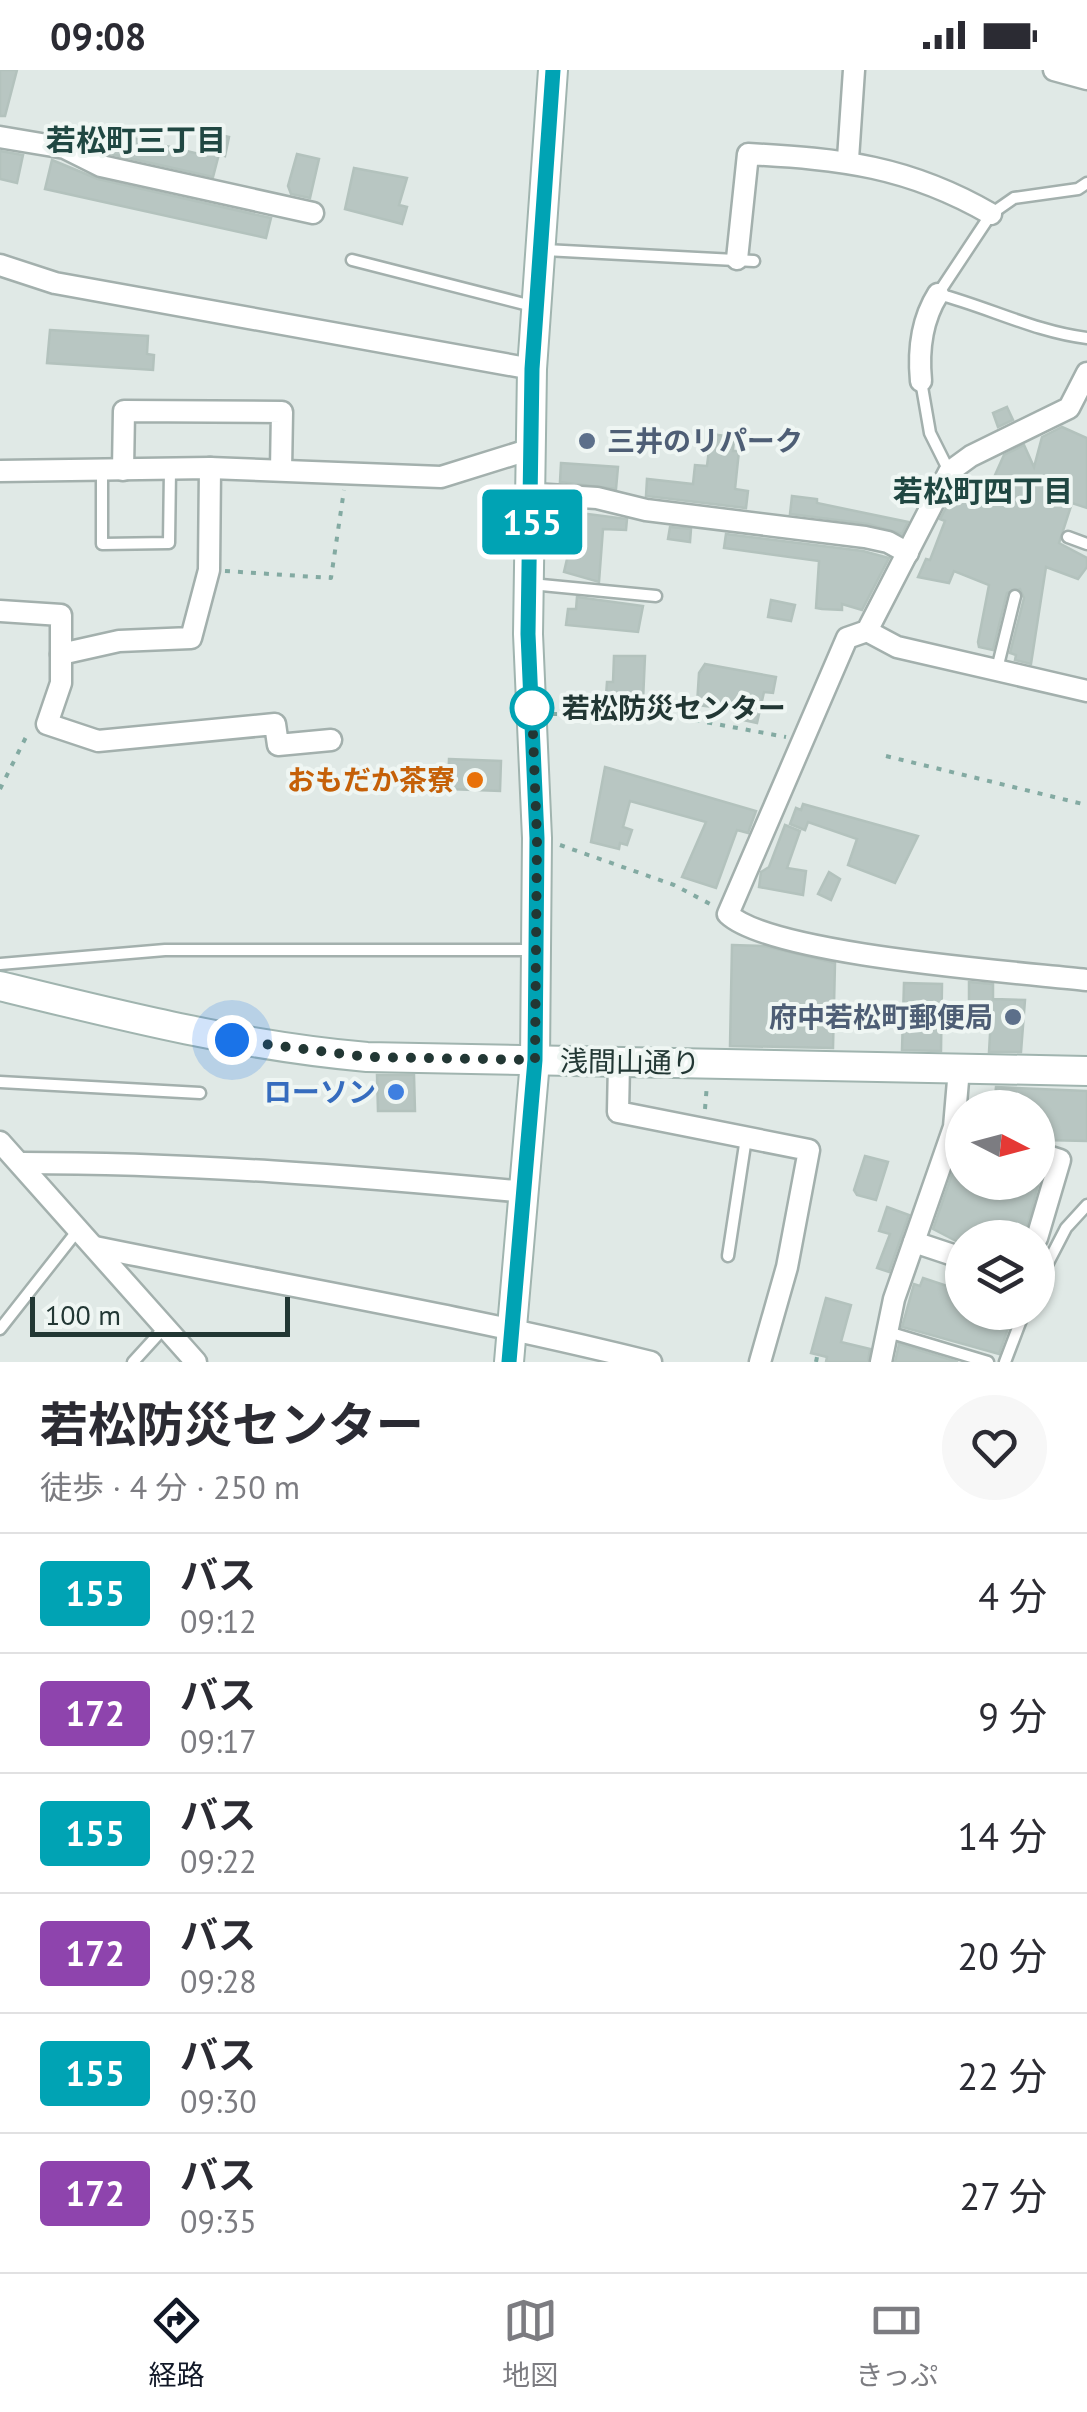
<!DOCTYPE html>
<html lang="ja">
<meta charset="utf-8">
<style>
:root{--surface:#fff;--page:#f7f7f7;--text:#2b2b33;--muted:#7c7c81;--line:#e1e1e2;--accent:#111827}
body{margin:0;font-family:"PT Sans","Noto Sans JP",sans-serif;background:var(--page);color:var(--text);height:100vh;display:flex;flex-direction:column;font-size:38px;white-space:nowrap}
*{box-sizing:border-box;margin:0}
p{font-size:32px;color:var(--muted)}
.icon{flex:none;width:55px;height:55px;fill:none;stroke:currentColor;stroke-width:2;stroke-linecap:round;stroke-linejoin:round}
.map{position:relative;height:1292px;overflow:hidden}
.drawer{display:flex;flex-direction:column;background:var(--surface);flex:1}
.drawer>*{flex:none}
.badge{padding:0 20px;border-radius:8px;font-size:35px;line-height:65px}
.needle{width:65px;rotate:96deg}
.fabs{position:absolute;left:945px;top:1020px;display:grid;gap:20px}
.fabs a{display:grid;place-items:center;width:110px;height:110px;border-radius:50%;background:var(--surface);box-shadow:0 2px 8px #0004;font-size:50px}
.scale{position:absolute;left:30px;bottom:25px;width:260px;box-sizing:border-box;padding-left:10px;border:5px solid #223734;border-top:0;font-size:28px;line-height:35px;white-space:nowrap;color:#223734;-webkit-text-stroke:8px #eff6f3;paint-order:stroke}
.you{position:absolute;width:50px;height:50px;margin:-25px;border:8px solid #fff;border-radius:50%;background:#1a73e8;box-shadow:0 0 0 15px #1a73e833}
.map>.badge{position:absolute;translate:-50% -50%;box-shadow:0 0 0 5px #fff}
.round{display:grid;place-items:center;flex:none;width:105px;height:105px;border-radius:52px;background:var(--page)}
.headline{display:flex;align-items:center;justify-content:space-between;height:170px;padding:0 40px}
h1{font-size:48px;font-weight:700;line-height:75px}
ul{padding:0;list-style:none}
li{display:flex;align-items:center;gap:30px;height:120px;padding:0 40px;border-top:2px solid var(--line)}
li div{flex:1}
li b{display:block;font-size:38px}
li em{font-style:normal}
li .badge{min-width:110px;font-weight:700;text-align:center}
.status{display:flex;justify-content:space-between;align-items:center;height:70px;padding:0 50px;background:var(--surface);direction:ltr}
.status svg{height:28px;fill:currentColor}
.menu{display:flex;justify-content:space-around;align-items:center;height:140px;border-top:2px solid var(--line);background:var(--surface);font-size:28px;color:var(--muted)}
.menu a{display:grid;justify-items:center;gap:5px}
.menu .active{color:var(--accent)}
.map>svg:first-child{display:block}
.building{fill:#b8c6c2;stroke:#b3c2bd;stroke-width:2.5}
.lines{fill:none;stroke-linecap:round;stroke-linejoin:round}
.lane-casing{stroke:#a3b0ad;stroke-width:15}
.street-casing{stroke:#a3b0ad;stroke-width:25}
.secondary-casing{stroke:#a0b4af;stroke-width:32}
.path{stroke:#83aaa2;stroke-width:4;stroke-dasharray:5 8;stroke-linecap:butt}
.lane{stroke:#fff;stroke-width:10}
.street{stroke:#fff;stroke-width:20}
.secondary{stroke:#fff;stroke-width:28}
.line-casing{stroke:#fff;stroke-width:22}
.line{stroke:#00a3b4;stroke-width:15}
.walk{stroke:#223734;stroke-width:10;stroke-dasharray:0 18}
.service-dot{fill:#5c6f8a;stroke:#eff6f3;stroke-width:4}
.stop-dot{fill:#fff;stroke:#00a3b4;stroke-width:5}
.food-dot{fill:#e8710a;stroke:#eff6f3;stroke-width:4}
.shop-dot{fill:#3f7fe0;stroke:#eff6f3;stroke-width:4}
.labels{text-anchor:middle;stroke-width:8;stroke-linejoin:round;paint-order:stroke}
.service-label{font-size:28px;font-weight:bold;fill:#4e5e75;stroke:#eff6f3;text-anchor:start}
.stop-label{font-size:28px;font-weight:bold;fill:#223734;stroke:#eff6f3;text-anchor:start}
.food-label{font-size:28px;font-weight:bold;fill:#c56008;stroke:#eff6f3;text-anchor:end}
.street-label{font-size:28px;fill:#223734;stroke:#eff6f3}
.shop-label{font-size:28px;font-weight:bold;fill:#366cbe;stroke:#eff6f3;text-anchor:end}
.neighbourhood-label{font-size:30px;font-weight:bold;fill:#204742;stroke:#eff6f3}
</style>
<div class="status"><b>09:08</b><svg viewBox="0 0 49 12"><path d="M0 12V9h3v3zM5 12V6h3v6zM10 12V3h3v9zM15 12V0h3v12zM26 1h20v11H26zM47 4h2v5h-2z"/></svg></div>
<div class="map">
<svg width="1087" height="1292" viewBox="0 0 1087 1292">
<rect width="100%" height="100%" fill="#e0e9e6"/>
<g class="building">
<polygon points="0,0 17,0 5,46 0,46"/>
<polygon points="79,55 199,84 207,62 229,67 225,86 219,84 213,107 106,83 76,68"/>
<polygon points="0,81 23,85 17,113 0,109"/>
<polygon points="297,84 319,89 310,128 291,124 288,116"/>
<polygon points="52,90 98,109 271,148 266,168 45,119"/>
<polygon points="354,98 407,108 399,135 407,137 402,154 345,139"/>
<polygon points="50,260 148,266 147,284 154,285 153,300 47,293"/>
<polygon points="1007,337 1013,350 998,357 993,343"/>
<polygon points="1062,357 1087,368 1087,438 1072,433 1059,473 1087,488 1087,497 1078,509 1046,497 1031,594 1015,590 1016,585 1010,583 1024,528 1020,519 1007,523 993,580 979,577 978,572 989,515 954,501 949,513 918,507 926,489 930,490 945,451 940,449 960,412 987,423 1004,385 1024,375 1034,397 1042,367"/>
<polygon points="711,364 734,367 733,381 739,381 735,419 748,421 746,438 646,426 647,409 693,414 695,395 707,396"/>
<polygon points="561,393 618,397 616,419 560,412"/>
<polygon points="792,426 817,429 817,433 908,452 902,464 868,454 790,444"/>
<polygon points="549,439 627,449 626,460 603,459 599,512 564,502 575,455 549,455"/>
<polygon points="670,457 691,459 690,472 668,469"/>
<polygon points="726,464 863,481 889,488 862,540 842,534 842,540 822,539 816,538 819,491 724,478"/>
<polygon points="577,527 643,536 638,562 566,555 568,539 576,539"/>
<polygon points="771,530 795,535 791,551 768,547"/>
<polygon points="614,586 645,586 643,631 606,626 607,612 613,612"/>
<polygon points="705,594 776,607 773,623 764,622 757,653 734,648 735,640 697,635 699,603"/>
<polygon points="449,689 501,691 500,721 448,719"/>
<polygon points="605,697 756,741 748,763 737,760 716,818 682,807 706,752 630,731 623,757 632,760 627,775 620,773 619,779 591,772"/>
<polygon points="803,734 918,766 895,813 848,795 857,769 808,752 805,760 790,754 796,738 801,740"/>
<polygon points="785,755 800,761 787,798 806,801 803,825 759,817 761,802 769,797"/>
<polygon points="829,802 840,809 831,830 818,824"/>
<polygon points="732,875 764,876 835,893 833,978 730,976"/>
<polygon points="969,912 993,914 993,929 1025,930 1021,982 989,982 991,947 975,947 969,933"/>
<polygon points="904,913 942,914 941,981 902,980"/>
<polygon points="377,1005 414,1005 415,1041 378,1041"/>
<polygon points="996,1017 1087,1021 1087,1071 1044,1070 1040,1038 994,1038"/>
<polygon points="962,1075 962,1112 1039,1112 1024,1168 962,1168 962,1174 933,1159"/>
<polygon points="865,1086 888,1092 876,1130 857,1125 854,1120"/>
<polygon points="887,1137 909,1145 889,1202 877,1198 890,1164 879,1161"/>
<polygon points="923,1208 962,1221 962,1242 1014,1242 999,1284 902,1257 914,1214 920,1216"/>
<polygon points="826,1228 851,1235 841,1272 870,1279 868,1292 826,1292 827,1287 811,1283"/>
<polygon points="899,1274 958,1292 895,1292"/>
</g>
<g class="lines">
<g class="lane-casing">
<g id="lane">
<path d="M1087 113 1078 119 1014 128 991 144 938 224C988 237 1036 262 1087 268"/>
<polyline points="545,180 754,191"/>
<polyline points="352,190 536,237"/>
<polyline points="921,311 930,363 949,401"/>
<polyline points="102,400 102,474 169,473 170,400"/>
<polyline points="1068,467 1087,474"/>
<polyline points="531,514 656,526"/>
<polyline points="997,599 1015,526"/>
<polyline points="0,894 165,880 532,880"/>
<polyline points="0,1012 200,1023"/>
<polyline points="728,1186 746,1068"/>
<polyline points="1038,1212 1066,1158 1087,1135"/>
<polyline points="0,1259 78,1160"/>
<polyline points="888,1262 988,1292"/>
<polyline points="133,1292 165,1257"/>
<polyline points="1005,1292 1024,1242"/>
</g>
</g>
<g class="street-casing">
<g id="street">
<polyline points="1054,0 1087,9"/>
<polyline points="0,67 65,78 101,96 313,143"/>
<polyline points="848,89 854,0"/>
<path d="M737 189 748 84C841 89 908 96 991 144"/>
<polyline points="0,195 55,213 532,299"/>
<path d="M1087 303 1069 338 971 386 949 402 867 561 847 568 728 844C771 885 1016 902 1087 910"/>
<path d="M921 311C918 280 921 251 938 224"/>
<polyline points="123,400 124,341 282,342 281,400"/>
<polyline points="0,401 210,398 441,407 531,379"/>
<polyline points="533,424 597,428 646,440 865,467 888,472 908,483"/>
<polyline points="0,541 61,545 61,613 47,654 98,671 275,654 278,675 331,670"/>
<polyline points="867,561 897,577 1087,621"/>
<polyline points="61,584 119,571 191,568 209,500 210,398"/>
<polyline points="619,993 618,1042 809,1080 787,1197 760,1292"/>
<polyline points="0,1072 196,1292"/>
<path d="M22 1093C190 1093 357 1106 525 1122"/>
<polyline points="1037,1168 1060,1090 1038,1083"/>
<polyline points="914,1172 962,1188"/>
<path d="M95 1177C280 1215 468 1246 651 1292"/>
<polyline points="881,1292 894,1229 954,1057 959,999"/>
</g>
</g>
<g class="secondary-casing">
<g id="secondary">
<path d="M0 916C122 946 242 976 367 987L1087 1001"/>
<polyline points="509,1292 535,991 537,768 528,564 532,299 553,0"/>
</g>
</g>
<g class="path">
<polyline points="225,501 331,508 344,420"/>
<polyline points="552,644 667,645 786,667"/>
<polyline points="886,686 1087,735"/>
<polyline points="0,719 29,661"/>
<polyline points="560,775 674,815 714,836"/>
<polyline points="705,1039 707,1014"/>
<polyline points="816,1292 817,1287"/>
</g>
<use href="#lane" class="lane"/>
<use href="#street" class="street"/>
<use href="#secondary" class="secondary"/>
</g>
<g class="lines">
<g class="line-casing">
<polyline id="line" points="509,1292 535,990 537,768 528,564 532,299 553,0"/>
</g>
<use href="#line" class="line"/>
<polyline class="walk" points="232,970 368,987 535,990 537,768 532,638"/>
</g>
<g class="service-dot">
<circle cx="587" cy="371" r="10"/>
<circle cx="1013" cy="947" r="10"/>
</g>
<circle class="stop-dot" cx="532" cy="638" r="20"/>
<circle class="food-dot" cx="475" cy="710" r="10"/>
<circle class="shop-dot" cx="396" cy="1022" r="10"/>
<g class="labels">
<g class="service-label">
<text x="607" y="381">三井のリパーク</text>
<text x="993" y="957" text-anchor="end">府中若松町郵便局</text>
</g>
<g class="stop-label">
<text x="562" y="648">若松防災センター</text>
</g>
<g class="food-label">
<text x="455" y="720">おもだか茶寮</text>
</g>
<g class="street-label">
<text transform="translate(630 992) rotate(1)" y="10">浅間山通り</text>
</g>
<g class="shop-label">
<text x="376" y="1032">ローソン</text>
</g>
<g class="neighbourhood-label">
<text x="136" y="81">若松町三丁目</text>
<text x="983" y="432">若松町四丁目</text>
</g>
</g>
</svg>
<div class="fabs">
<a><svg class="needle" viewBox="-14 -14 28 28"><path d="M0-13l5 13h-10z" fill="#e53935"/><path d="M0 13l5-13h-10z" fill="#7c7c81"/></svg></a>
<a><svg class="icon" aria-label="layers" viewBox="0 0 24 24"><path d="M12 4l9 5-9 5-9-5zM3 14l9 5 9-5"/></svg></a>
</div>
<div class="scale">100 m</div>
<div class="you" style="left:232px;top:970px"></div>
<b class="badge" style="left:532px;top:452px;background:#00a3b4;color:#fff">155</b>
</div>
<section class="drawer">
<div class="headline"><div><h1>若松防災センター</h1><p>徒歩 · 4 分 · 250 m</p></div><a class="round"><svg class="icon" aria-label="heart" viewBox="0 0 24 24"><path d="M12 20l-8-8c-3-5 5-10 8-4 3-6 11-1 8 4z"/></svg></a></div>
<ul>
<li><span class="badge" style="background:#00a3b4;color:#fff">155</span><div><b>バス</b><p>09:12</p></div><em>4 分</em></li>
<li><span class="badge" style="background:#8e44ad;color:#fff">172</span><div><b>バス</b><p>09:17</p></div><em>9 分</em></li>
<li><span class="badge" style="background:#00a3b4;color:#fff">155</span><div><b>バス</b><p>09:22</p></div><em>14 分</em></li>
<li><span class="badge" style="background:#8e44ad;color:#fff">172</span><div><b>バス</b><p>09:28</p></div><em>20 分</em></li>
<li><span class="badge" style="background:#00a3b4;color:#fff">155</span><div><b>バス</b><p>09:30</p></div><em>22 分</em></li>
<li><span class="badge" style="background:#8e44ad;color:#fff">172</span><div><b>バス</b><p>09:35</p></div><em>27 分</em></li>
</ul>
</section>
<nav class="menu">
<a class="active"><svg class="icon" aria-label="directions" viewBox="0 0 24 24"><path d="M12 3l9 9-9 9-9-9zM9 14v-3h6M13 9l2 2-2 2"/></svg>経路</a>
<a><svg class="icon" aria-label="map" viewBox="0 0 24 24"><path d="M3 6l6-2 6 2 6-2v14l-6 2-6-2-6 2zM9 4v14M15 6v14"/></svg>地図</a>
<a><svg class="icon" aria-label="tickets" viewBox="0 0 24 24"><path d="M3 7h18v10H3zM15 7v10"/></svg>きっぷ</a>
</nav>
